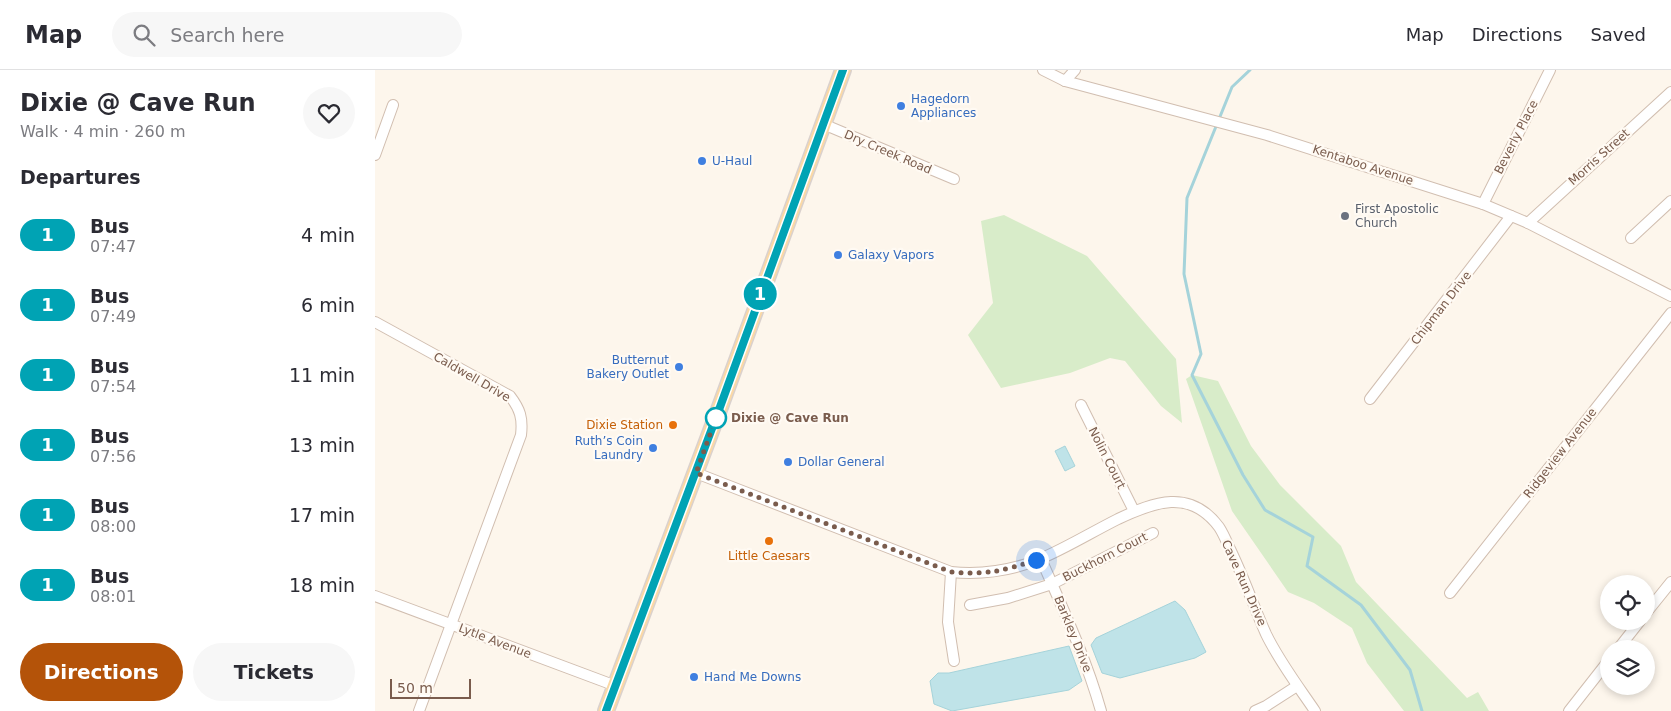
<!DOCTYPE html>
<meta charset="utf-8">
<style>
:root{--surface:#fff;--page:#f7f7f7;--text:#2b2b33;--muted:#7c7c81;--line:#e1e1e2;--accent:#b45309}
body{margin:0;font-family:"DejaVu Sans",sans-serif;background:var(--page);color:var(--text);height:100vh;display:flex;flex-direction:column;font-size:19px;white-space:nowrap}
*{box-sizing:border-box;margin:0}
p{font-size:16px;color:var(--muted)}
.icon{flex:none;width:28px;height:28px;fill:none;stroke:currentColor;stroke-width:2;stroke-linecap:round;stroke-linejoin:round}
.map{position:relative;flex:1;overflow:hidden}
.side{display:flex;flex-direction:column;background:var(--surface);width:375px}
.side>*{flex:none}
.badge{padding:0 10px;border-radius:16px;font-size:18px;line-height:32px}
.buttons{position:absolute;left:1225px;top:505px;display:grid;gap:10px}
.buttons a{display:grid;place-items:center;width:55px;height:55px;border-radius:50%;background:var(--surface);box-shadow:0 2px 8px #0003;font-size:25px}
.scale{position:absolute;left:15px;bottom:12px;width:81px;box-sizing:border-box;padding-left:5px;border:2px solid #7a5c4d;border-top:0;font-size:14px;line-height:18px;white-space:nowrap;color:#7a5c4d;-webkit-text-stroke:4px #fffaf3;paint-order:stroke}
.you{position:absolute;width:25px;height:25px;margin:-12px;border:4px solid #fff;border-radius:50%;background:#1a73e8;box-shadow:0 0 0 8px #1a73e833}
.map>.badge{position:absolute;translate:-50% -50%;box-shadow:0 0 0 2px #fff}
h2{padding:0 20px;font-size:19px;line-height:45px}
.round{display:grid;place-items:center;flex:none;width:52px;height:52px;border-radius:26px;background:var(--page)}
.summary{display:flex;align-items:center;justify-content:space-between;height:85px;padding:0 20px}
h1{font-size:24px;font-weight:800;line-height:38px}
.button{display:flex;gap:10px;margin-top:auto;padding:10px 20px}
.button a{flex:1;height:58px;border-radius:30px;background:var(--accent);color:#fff;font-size:20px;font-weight:800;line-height:58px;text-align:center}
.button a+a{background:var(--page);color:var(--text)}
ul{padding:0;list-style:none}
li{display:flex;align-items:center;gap:15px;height:70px;padding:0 20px}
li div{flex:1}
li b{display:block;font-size:19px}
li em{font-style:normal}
li .badge{min-width:55px;font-weight:700;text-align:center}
header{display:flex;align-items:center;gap:30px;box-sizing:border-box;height:70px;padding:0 25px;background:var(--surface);border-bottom:1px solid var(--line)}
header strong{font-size:24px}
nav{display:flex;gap:28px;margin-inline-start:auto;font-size:18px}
.search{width:350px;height:45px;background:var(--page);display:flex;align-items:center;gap:12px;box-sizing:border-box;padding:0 18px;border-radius:28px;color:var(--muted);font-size:19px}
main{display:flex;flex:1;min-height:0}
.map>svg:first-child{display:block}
.green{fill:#d8ecc9}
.water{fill:#bfe3e8;stroke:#a5d3da}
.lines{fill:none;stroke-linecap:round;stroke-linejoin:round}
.stream{stroke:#a5d3da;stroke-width:3}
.street-casing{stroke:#d1beb0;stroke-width:12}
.primary-casing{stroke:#dad1cd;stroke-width:18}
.street{stroke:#fff;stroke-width:10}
.primary{stroke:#fbd9a5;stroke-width:15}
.line-casing{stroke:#fff;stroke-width:11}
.line{stroke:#00a3b4;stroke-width:8}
.walk{stroke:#7a5c4d;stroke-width:5;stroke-dasharray:0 9}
.shop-dot{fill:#3f7fe0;stroke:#fffaf3;stroke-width:2}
.worship-dot{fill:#6b7280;stroke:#fffaf3;stroke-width:2}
.stop-dot{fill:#fff;stroke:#00a3b4;stroke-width:2.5}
.food-dot{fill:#e8710a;stroke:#fffaf3;stroke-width:2}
.labels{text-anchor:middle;stroke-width:4.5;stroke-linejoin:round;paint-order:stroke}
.shop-label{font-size:12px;fill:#366cbe;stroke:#fffaf3;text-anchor:start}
.street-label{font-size:12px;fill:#7a5c4d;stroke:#fffaf3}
.worship-label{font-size:12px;fill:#5b616d;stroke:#fffaf3;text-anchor:start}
.stop-label{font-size:12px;font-weight:bold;fill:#7a5c4d;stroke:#fffaf3;text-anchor:start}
.food-label{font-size:12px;fill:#c56008;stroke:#fffaf3;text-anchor:end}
</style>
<header>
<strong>Map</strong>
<div class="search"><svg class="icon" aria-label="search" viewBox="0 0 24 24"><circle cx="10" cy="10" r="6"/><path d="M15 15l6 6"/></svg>Search here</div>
<nav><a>Map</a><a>Directions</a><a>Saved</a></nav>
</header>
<main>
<section class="side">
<div class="summary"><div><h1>Dixie @ Cave Run</h1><p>Walk · 4 min · 260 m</p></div><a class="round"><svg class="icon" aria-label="heart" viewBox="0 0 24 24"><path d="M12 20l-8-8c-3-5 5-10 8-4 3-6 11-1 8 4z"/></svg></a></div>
<h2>Departures</h2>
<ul>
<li><span class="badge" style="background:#00a3b4;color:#fff">1</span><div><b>Bus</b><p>07:47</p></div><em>4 min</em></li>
<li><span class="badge" style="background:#00a3b4;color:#fff">1</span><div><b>Bus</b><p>07:49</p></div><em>6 min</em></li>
<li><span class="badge" style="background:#00a3b4;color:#fff">1</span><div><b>Bus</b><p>07:54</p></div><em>11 min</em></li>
<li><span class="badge" style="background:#00a3b4;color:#fff">1</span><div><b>Bus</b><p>07:56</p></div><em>13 min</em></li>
<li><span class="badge" style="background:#00a3b4;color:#fff">1</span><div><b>Bus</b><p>08:00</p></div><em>17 min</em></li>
<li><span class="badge" style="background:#00a3b4;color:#fff">1</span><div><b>Bus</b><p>08:01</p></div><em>18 min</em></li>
</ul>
<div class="button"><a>Directions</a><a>Tickets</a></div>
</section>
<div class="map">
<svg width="1296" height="641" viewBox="0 0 1296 641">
<rect width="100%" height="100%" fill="#fdf6ec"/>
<g class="green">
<polygon points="629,145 712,186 801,289 807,353 786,336 750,291 735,288 695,303 626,318 593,265 618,233 606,151"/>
<polygon points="817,305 843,311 876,376 905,415 966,476 981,512 1092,628 1103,622 1114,641 1029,641 992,593 977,558 939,533 913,522 857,441 811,309"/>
</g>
<g class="water">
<polygon points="690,376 700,396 690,401 680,381"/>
<polygon points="800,531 810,540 831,582 820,588 745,608 727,603 716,575 721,568"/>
<polygon points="694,576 707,611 694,620 577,641 559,634 555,611 563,603 574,603"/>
</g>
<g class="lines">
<polyline class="stream" points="875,0 857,17 812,128 809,204 826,284 817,305 868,405 890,440 938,467 932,496 986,535 1035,600 1047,641"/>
<g class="street-casing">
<g id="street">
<polyline points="668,0 690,11 892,65 1108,134 1153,153 1296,226"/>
<polyline points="690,11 700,0"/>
<polyline points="448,54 579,109"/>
<polyline points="0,85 18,35"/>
<polyline points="1108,134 1175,0"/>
<polyline points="1153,153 1296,22"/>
<polyline points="1256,168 1296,131"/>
<path d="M0 252 135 326C145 339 148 348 146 365L44 641"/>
<polyline points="995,329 1136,146"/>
<polyline points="706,335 759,441"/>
<path d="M321 403 576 502C608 505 636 501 665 489 691 478 717 462 743 449 779 432 815 418 844 457 848 463 851 470 854 477 868 505 878 535 891 564 904 591 923 616 940 641"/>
<path d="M666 489C688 539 711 588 726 641"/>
<polyline points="576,502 573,552 579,591"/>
<polyline points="1075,523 1296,243"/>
<polyline points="0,526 241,616"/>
<polyline points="595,535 633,528 677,514 778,463"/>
<polyline points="1271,543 1296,512"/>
<polyline points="1243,579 1265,551"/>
<polyline points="880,641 891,636 922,616"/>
<polyline points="1194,641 1234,590"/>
</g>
</g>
<g class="primary-casing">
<polyline id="primary" points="231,641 345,337 468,0"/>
</g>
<use href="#street" class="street"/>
<use href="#primary" class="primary"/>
</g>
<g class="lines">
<g class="line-casing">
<polyline id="line" points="231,641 345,337 468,0"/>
</g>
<use href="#line" class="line"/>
<path class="walk" d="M341 348 321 403 576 502C612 505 628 501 661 490"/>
</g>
<g class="shop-dot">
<circle cx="526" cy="36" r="5"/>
<circle cx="327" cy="91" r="5"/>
<circle cx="463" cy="185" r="5"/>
<circle cx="304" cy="297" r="5"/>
<circle cx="278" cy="378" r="5"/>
<circle cx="413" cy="392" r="5"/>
<circle cx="319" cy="607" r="5"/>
</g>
<circle class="worship-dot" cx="970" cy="146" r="5"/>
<circle class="stop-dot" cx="341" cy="348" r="10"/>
<g class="food-dot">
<circle cx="298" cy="355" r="5"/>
<circle cx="394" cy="471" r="5"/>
</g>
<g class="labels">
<g class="shop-label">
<text x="536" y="33">Hagedorn<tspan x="536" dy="14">Appliances</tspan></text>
<text x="337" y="95">U-Haul</text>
<text x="473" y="189">Galaxy Vapors</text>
<text x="294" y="294" text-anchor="end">Butternut<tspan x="294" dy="14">Bakery Outlet</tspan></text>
<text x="268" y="375" text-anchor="end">Ruth’s Coin<tspan x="268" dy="14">Laundry</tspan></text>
<text x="423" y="396">Dollar General</text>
<text x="329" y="611">Hand Me Downs</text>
</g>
<g class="street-label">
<text transform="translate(1141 67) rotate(-63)" y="4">Beverly Place</text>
<text transform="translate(513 82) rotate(23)" y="4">Dry Creek Road</text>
<text transform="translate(1224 87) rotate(-42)" y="4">Morris Street</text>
<text transform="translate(988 95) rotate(18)" y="4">Kentaboo Avenue</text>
<text transform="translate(1066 238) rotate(-52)" y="4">Chipman Drive</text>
<text transform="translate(97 307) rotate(30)" y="4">Caldwell Drive</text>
<text transform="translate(1185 383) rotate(-52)" y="4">Ridgeview Avenue</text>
<text transform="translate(732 388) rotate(63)" y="4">Nolin Court</text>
<text transform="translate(730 487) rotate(-27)" y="4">Buckhorn Court</text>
<text transform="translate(869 513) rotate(66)" y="4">Cave Run Drive</text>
<text transform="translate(698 564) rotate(68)" y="4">Barkley Drive</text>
<text transform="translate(120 571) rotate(21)" y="4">Lytle Avenue</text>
</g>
<g class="worship-label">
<text x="980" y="143">First Apostolic<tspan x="980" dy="14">Church</tspan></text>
</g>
<g class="stop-label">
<text x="356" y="352">Dixie @ Cave Run</text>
</g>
<g class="food-label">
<text x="288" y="359">Dixie Station</text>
<text x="394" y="490" text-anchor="middle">Little Caesars</text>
</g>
</g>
</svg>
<div class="buttons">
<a><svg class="icon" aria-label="locate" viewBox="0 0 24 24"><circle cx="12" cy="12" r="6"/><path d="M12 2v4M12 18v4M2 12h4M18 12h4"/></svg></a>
<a><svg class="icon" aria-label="layers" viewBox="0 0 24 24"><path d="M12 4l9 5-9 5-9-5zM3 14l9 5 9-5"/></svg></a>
</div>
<div class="scale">50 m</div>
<div class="you" style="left:661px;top:490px"></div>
<b class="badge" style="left:385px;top:224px;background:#00a3b4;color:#fff">1</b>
</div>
</main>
